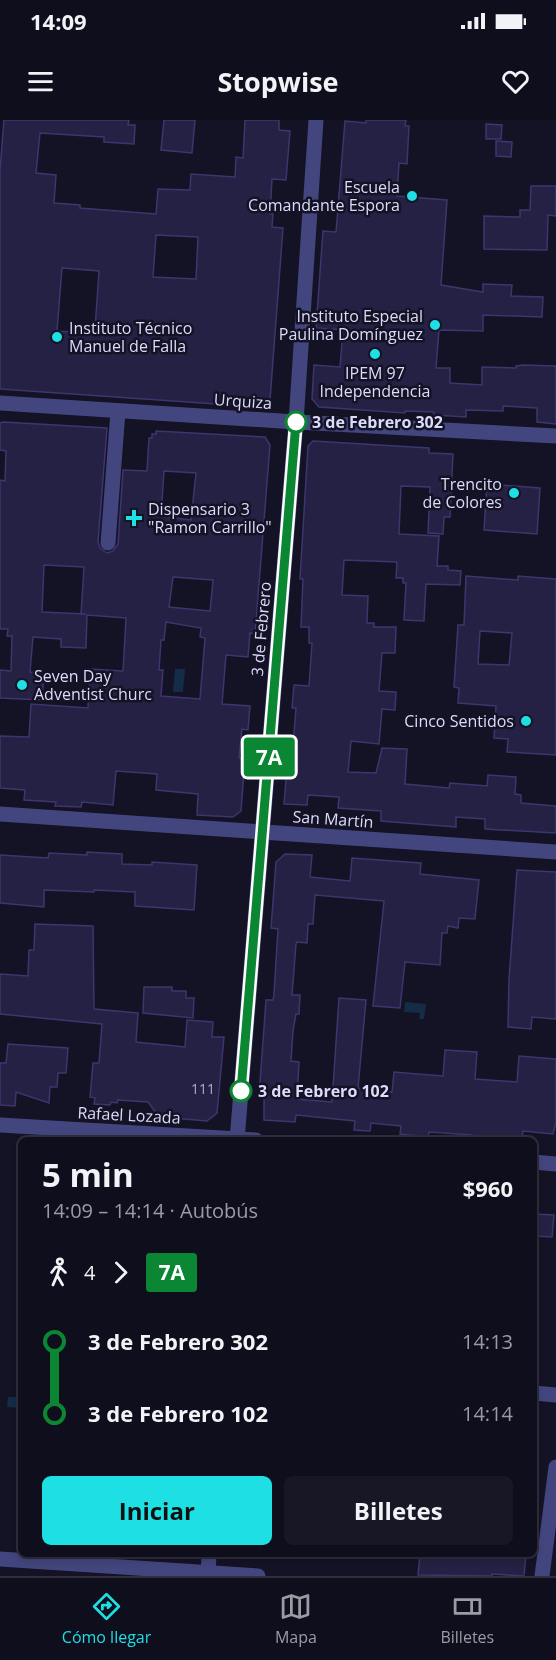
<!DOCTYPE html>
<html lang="es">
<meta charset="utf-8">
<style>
:root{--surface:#0f0e1c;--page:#181725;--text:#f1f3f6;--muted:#9b9ca3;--line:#2f2e3b;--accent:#1edfe3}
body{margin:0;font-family:"Open Sans",sans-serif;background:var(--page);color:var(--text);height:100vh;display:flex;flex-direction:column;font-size:22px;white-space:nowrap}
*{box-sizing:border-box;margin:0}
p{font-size:20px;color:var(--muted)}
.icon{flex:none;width:33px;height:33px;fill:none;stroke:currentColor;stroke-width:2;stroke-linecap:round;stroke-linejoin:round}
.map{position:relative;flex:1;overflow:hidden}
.panel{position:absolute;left:18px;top:1017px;width:519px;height:420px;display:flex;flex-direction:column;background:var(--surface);border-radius:9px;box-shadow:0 3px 9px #0003,0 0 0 2px var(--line)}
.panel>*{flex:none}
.badge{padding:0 12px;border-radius:4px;font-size:21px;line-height:39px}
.map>.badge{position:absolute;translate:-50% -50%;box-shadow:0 0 0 3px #fff}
.legs{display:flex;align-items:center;gap:9px;height:66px;padding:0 24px;font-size:20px}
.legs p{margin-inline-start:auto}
.headline{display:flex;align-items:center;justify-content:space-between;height:102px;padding:0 24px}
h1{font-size:33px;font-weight:700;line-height:45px}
.button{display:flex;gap:12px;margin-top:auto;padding:12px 24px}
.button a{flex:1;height:69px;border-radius:9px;background:var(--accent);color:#111;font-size:24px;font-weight:700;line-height:69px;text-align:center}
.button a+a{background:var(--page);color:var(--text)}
ul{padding:0 24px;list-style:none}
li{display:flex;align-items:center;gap:21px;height:72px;font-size:22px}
li i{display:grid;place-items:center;width:9px;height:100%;margin:0 8px;background:currentColor}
li i::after{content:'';width:15px;height:15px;margin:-8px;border:4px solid;border-radius:50%;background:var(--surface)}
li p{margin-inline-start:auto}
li:first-child i{background:linear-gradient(#0000 50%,currentColor 0)}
li:last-child i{background:linear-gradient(currentColor 50%,#0000 0)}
.status{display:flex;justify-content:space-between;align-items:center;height:42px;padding:0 30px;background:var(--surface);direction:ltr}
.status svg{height:16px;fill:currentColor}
header{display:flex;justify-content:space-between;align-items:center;height:78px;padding:0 24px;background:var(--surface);font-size:27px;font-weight:700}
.menu{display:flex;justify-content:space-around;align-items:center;height:84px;border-top:2px solid var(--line);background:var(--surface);font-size:16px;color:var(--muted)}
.menu a{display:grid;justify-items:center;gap:3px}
.menu .on{color:var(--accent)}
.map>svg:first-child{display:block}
.water{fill:#152c47}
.building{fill:#252144;stroke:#3c366d;stroke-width:1.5;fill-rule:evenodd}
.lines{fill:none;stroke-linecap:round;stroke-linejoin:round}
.minor{stroke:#43467e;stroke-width:15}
.line-1-casing{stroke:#fff;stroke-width:14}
.line-1{stroke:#0b8733;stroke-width:9}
.poi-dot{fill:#1edfe3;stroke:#141225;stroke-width:2}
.stop-1-dot{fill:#fff;stroke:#0b8733;stroke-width:3}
.labels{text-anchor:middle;stroke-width:5;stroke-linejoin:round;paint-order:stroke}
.number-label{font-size:14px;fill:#aeaccd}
.poi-label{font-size:16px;fill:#dcdbfb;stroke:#141225;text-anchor:end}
.street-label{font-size:16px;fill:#dcdbfb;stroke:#141225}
.stop-label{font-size:16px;font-weight:bold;fill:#dcdbfb;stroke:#141225;text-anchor:start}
</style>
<div class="status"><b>14:09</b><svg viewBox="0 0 49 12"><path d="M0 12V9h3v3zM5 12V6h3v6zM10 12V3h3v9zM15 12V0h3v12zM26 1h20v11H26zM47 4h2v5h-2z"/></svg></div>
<header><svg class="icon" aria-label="menu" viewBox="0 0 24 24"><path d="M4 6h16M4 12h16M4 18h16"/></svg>Stopwise<svg class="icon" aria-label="heart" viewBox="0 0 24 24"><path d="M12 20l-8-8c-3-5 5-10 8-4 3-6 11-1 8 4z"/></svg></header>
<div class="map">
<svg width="556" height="1456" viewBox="0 0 556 1456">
<rect width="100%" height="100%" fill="#141225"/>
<g class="water">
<polygon points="175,549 185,549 183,572 173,572"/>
<polygon points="405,882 426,884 424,899 419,899 420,893 404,892"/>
<polygon points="8,1277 21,1277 21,1288 7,1287"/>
</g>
<g class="building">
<path d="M4 0H129L128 5H135L134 24 104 22V17L40 13 36 53 56 55 54 83 80 85V88L156 94 158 69 190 70 191 54 235 57 236 37 243 38 245 0H279V10L290 11 286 60 272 59 270 94H273L272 107 283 108 270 280 261 287 0 269V50ZM156 115 198 117 196 159 153 157ZM62 148 99 151 95 209H87V213L57 211Z"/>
<polygon points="164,0 195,0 192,33 161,30"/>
<polygon points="366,0 406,0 405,6 409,6 407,44 399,43 397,76 447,80 441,165 483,172 483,164 512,165 511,176 543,177 542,197 483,195 483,211 439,210 436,248 450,248 450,263 482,265 482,247 516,248 516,246 523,245 556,246 556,304 537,302 537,288 503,286 503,291 466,290 466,297 434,295 434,292 405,291 405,293 319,287 312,279 314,245 340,247 343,210 316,208 323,111 336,112 345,1 366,3"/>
<polygon points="486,4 502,5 501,19 486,19"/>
<polygon points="496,21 512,22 511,37 496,36"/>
<polygon points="531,66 556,66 556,96 548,95 547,130 484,129 484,96 520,97 520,90 530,90"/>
<path d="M3 302 107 308 98 422 100 428 107 433 113 431 118 424 123 350 147 351 149 318H152V314H156V311L265 317 270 325 255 514 250 513 248 537 226 535 222 584 250 586 248 610 242 609 239 638H245L241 691 233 697 197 695 198 674 156 670 157 654 116 651 113 685 82 682 81 687 55 686 56 682 24 680 25 670 0 668V616L29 617 31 584 88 588 90 549 123 551 126 498 87 495 86 528 61 527V519L33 517 30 552 44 553 42 580 0 578V550L11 551 12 516H7L8 509H0V360L5 361 6 331 0 330V303ZM164 351 196 353 191 400 161 396ZM44 445 84 447 81 494H86L42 492ZM173 457 213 460 210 491 169 487ZM166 502 201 508 200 517 205 518 200 579 161 576 163 550H159L161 520H164Z"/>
<polygon points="313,321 429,328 429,333 453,334 450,397 444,397 443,414 428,413 430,367 401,366 399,414 439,416 437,446 448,446 448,450 461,451 460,465 426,464 424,501 404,500 406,463 403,463 403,458 396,458 397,442 344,440 342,475 368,476 367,503 374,503 374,507 396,507 395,533 382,533 379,571 396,572 395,590 382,589 379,624 351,621 348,652 376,653 382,628 407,629 405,664 449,668 450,663 487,666 488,655 516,657 515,674 521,675 521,683 556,686 556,713 485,709 485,699 456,697 456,707 381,701 381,691 338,688 339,677 308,675 307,685 284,684 288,636 292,637 296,588 292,588 294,565 309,566 312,523 309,523 309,507 301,507 303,459 300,459 308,326"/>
<polygon points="487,364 540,368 537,414 484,410"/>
<path d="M466 456 518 460V456L556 459V635L507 632 508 619 494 618 496 586 458 583 459 568 454 567 458 505H464ZM480 511 512 513 509 545 478 544Z"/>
<polygon points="87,732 122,734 122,744 152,745 152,742 197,745 194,790 135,786 135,772 94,770 94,772 44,770 44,787 0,783 0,735 48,738 49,733 87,735"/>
<polygon points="285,734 312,735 310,757 350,761 352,738 421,743 420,754 479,760 475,799 459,798 458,808 448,806 447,813 442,813 440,845 405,842 400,888 373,886 384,781 315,775 313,804 308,804 307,823 297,822 296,824 292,875 300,875 299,894 296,894 293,911 291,941 299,942 297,979 332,982 339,878 366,880 358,968 392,972 394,952 443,956 445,930 477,932 475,959 517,962 519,936 556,939 556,1002 553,1014 523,1011 522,1020 471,1020 472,1015 429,1012 428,1017 400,1014 401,1006 371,1003 370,1011 354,1010 355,1001 296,995 295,1002 264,1000 264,976 259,976 266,880 273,880 274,874 278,809 271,808 276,742"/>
<polygon points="517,750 556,752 556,899 532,897 531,909 508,907 509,859"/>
<polygon points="35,804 93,806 94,889 138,893 136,922 185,927 187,900 213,902 212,917 224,917 217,993 207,1001 172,998 159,997 148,982 118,980 117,983 111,982 110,985 94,984 95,978 90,977 93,943 99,943 102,904 0,894 0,854 28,856 29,830 34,830"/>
<polygon points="144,867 172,867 172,871 186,871 186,878 194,878 193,898 143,893"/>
<polygon points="8,924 68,928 66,953 58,953 57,967 50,967 49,983 16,972 15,986 0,985 0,943 6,943"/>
<polygon points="534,1094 554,1095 552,1117 534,1116"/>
<polygon points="420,1434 526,1434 524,1456 492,1454 492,1456 418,1455"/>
</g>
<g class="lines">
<g class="minor">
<polyline points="0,283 296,302 556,316"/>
<polyline points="108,423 118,291"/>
<polyline points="0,694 556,732"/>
<polyline points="0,1005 256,1020"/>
<polyline points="237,1020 296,302 316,0"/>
<polyline points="534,1042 556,1044"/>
<polyline points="534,1273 556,1275"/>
<polyline points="0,1439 258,1456"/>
<polyline points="208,1456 209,1434"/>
<polyline points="542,1456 556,1347"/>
</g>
</g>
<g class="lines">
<g class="line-1-casing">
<polyline id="line-1" points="241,971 296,302"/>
</g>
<use href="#line-1" class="line-1"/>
</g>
<g class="poi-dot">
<circle cx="412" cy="76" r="6"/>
<circle cx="435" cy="205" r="6"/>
<circle cx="57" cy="217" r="6"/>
<circle cx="375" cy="234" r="6"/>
<circle cx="514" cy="373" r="6"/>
<path d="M131 389h6v6h6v6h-6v6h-6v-6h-6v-6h6z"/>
<circle cx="22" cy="565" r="6"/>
<circle cx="526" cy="601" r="6"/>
</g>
<g class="stop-1-dot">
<circle cx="296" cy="302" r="10"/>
<circle cx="241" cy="971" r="10"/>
</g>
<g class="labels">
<g class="number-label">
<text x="203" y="974">111</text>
</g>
<g class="poi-label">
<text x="400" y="73">Escuela<tspan x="400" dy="18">Comandante Espora</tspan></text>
<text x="423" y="202">Instituto Especial<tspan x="423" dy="18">Paulina Domínguez</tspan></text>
<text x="69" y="214" text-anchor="start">Instituto Técnico<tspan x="69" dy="18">Manuel de Falla</tspan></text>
<text x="375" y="259" text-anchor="middle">IPEM 97<tspan x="375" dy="18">Independencia</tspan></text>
<text x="502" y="370">Trencito<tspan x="502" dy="18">de Colores</tspan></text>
<text x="148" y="395" text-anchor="start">Dispensario 3<tspan x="148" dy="18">"Ramon Carrillo"</tspan></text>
<text x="34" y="562" text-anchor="start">Seven Day<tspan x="34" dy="18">Adventist Churc</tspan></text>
<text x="514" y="607">Cinco Sentidos</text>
</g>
<g class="street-label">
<text transform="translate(243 281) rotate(4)" y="6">Urquiza</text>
<text transform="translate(261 509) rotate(-85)" y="6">3 de Febrero</text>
<text transform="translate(333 699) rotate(4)" y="6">San Martín</text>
<text transform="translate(129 995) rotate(3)" y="6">Rafael Lozada</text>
</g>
<g class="stop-label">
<text x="312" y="308">3 de Febrero 302</text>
<text x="258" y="977">3 de Febrero 102</text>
</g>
</g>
</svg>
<b class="badge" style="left:269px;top:637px;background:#0b8733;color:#fff">7A</b>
<section class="panel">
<div class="headline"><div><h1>5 min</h1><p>14:09 – 14:14 · Autobús</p></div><b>$960</b></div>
<div class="legs"><svg class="icon" aria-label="walk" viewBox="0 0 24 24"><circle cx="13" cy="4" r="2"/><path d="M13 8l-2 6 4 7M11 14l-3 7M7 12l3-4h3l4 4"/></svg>4<svg class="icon" aria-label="forward" viewBox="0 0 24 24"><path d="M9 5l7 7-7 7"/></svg><b class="badge" style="background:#0b8733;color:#fff">7A</b></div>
<ul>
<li><i style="color:#0b8733"></i><b>3 de Febrero 302</b><p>14:13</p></li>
<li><i style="color:#0b8733"></i><b>3 de Febrero 102</b><p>14:14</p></li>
</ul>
<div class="button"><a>Iniciar</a><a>Billetes</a></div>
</section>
</div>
<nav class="menu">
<a class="on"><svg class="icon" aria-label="directions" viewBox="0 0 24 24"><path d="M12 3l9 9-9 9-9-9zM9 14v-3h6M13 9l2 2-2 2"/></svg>Cómo llegar</a>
<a><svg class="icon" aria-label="map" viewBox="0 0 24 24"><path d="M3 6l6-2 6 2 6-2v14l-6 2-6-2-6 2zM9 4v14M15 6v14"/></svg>Mapa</a>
<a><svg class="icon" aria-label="tickets" viewBox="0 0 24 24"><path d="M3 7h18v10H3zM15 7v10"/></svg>Billetes</a>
</nav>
